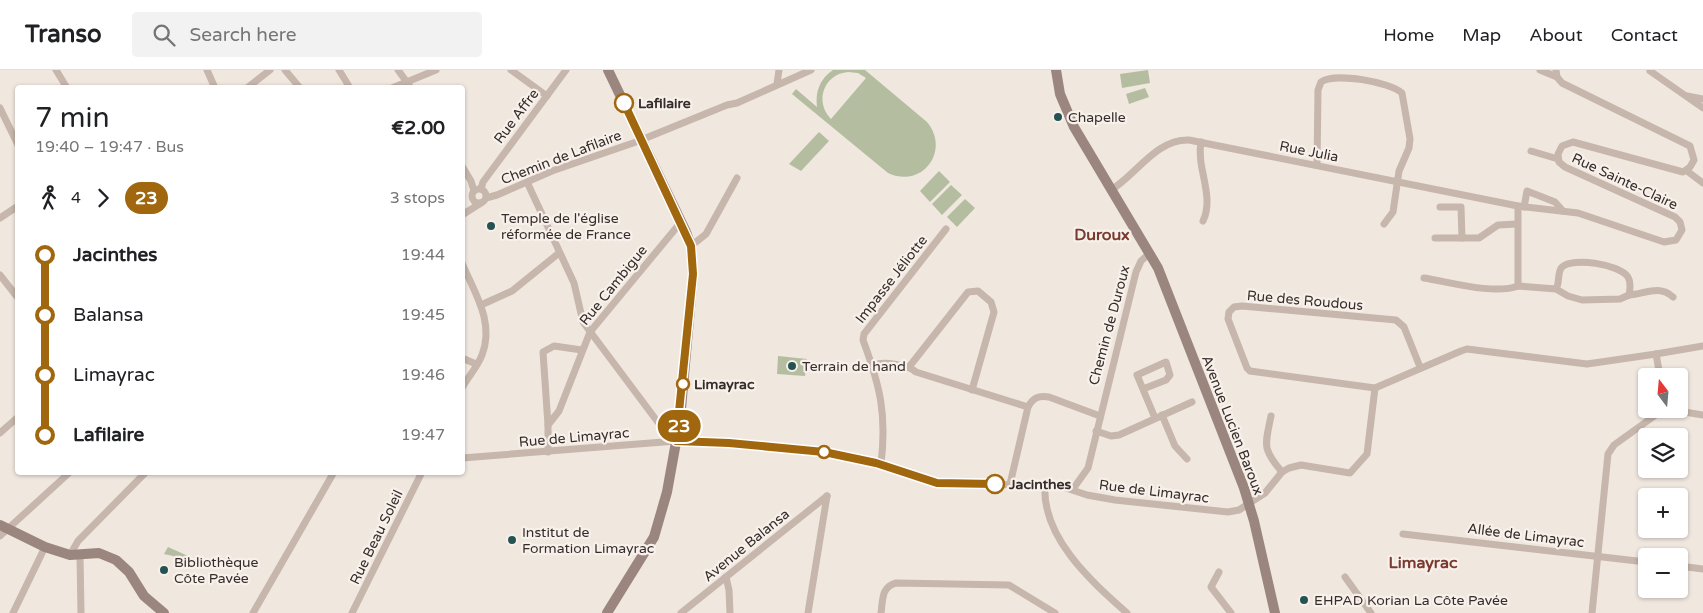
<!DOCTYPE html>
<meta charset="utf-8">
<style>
:root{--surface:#fff;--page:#f2f2f2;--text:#202124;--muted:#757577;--line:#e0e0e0}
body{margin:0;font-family:"Varela Round",sans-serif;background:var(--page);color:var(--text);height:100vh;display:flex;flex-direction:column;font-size:19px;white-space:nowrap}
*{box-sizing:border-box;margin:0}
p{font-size:16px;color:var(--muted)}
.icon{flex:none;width:28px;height:28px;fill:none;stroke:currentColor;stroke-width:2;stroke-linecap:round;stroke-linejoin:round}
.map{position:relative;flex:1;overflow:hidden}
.sheet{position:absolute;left:15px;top:15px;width:450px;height:390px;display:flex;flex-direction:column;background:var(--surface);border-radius:5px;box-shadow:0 1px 4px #0004}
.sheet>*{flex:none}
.badge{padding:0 10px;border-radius:16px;font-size:18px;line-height:32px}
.needle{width:32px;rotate:344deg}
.fabs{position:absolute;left:1638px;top:298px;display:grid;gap:10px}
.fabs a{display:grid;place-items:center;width:50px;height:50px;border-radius:5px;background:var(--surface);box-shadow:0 1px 4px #0004;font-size:25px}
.map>.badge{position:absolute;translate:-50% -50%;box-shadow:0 0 0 2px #fff}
.legs{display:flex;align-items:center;gap:8px;height:55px;padding:0 20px;font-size:16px}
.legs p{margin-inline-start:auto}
.headline{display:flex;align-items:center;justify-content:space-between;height:85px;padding:0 20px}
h1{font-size:28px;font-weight:600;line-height:38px}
ul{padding:0 20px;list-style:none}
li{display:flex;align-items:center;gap:18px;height:60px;font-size:19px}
li i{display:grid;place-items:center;width:8px;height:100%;margin:0 6px;background:currentColor}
li i::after{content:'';width:12px;height:12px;margin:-6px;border:4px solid;border-radius:50%;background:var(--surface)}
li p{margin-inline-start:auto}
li:first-child i{background:linear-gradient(#0000 50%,currentColor 0)}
li:last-child i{background:linear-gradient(currentColor 50%,#0000 0)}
header{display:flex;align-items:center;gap:30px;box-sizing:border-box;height:70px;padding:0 25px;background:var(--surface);border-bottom:1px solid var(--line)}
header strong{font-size:24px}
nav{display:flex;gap:28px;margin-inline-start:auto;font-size:18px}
.search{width:350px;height:45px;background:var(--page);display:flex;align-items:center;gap:12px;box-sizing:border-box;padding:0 18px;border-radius:5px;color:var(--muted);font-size:19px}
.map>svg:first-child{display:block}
.green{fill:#b5bda1;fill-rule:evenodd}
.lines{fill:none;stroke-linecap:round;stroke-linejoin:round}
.street{stroke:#c6b6ac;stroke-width:7}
.secondary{stroke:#9a867e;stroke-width:10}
.line-1-casing{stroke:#fff;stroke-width:11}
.line-1{stroke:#a0670f;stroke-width:8}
.stop-1-dot{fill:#fff;stroke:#a0670f;stroke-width:2.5}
.poi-dot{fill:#255252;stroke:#f8f1eb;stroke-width:2}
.labels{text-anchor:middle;stroke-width:4.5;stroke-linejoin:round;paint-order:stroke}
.stop-label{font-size:14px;font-weight:bold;fill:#362d2a;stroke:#f8f1eb;text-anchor:start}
.street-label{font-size:14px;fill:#362d2a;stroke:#f8f1eb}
.poi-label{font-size:14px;fill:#362d2a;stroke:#f8f1eb;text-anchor:start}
.quarter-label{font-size:16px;font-weight:bold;fill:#7a3a2d;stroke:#f8f1eb}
</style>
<header>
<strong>Transo</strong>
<div class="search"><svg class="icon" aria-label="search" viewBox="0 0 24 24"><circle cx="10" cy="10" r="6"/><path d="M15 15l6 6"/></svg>Search here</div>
<nav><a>Home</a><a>Map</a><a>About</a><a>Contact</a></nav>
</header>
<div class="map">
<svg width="1703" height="543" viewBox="0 0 1703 543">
<rect width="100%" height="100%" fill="#f0e7df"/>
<g class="green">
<path d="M833 0H865L927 52C951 81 922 119 888 103L792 24 796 19 817 37C815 21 820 9 833 0ZM848 2 858 3 866 8 831 49C814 31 824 4 848 2Z"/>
<polygon points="1148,0 1150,13 1122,18 1120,4"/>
<polygon points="1145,18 1149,27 1129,34 1126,24"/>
<polygon points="819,62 829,71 801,101 789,94"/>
<polygon points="939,101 950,112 930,132 920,121"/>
<polygon points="951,115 962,125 942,145 932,134"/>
<polygon points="965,129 975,138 957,157 947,147"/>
<polygon points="778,286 807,289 805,306 777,304"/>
<polygon points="168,477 188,486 184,494 173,486 164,484"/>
</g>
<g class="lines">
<g class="street">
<polyline points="56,0 67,18"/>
<polyline points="207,0 215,18"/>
<polyline points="285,0 300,18"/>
<polyline points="339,0 350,18"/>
<polyline points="398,0 411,18"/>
<polyline points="511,0 547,26"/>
<polyline points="1540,0 1557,7"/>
<polyline points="1650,1 1703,38"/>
<polyline points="777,14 779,0"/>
<polyline points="247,18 270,0"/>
<polyline points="392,18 436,0"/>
<polyline points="1687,26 1703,29"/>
<polyline points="0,38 18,75"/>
<path d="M1201 72C1196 98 1215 126 1203 151"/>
<polyline points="1531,81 1558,89"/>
<path d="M1317 95 1318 20 1321 12C1335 2 1390 12 1402 23L1410 69 1409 78 1399 101 1393 142 1384 154"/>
<polyline points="462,96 471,111 474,121"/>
<polyline points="1687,101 1703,113"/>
<polyline points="527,112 574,213 583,252 663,359 676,371"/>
<circle cx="479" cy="126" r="7"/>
<polyline points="481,119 483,112 566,0"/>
<path d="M1111 120C1137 104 1156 69 1189 70L1518 136 1578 143 1664 172 1676 170 1682 160 1680 152 1675 147 1565 97 1559 92 1558 84 1562 76 1573 72 1683 102 1690 97 1694 90 1690 76 1562 13 1557 7 1556 0"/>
<polyline points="486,128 497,125 552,101 636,72 727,35 737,33 811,0"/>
<polyline points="1518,136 1518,216"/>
<polyline points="1440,137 1461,137 1462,168"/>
<polyline points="1524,137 1527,121 1555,132 1563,141"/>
<polyline points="462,145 481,133"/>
<polyline points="0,148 18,136"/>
<polyline points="1435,168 1479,168 1498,155 1517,154"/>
<polyline points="691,176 706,164 737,108"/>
<path d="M462 193C474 222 495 252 482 285 478 296 468 307 462 318"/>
<polyline points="0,205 18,228"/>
<path d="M1424 208C1450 212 1494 225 1518 216"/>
<path d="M1518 216 1556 219 1568 226 1582 230 1620 229 1629 225C1630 220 1631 212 1628 207 1619 194 1573 187 1562 197 1557 202 1560 213 1556 219"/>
<path d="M1629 225C1645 224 1659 214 1673 227"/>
<polyline points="481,235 512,221 559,183"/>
<polyline points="1656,284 1703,276"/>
<polyline points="462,288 476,294"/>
<path d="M872 296C882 290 908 295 916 302L1028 337"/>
<polyline points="909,297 968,222 978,221 991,232 994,242 972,320"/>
<polyline points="1375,318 1250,301 1247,298 1228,249 1229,242 1234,237 1242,236 1396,250 1404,257 1420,297"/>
<polyline points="1143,319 1166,310 1170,305 1166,292 1137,305 1155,348"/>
<polyline points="1666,339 1703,345"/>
<polyline points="1162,345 1175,376 1187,389"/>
<path d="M1271 346C1265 375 1262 379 1282 402"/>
<polyline points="548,355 543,282 554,276 582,280"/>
<polyline points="1096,361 1111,366 1119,365 1192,332"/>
<polyline points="0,363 18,347"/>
<polyline points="548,382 548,355 559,341 590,262 681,152"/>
<polyline points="462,388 676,371 729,373 836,384 875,393 944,414 1057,415 1087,425 1115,430 1228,442 1239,440 1265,423 1282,402 1289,398 1301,395 1350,403 1367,384 1375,318 1461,281 1467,279 1587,294 1656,284 1660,306"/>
<path d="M881 394C887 344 880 316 863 270L864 264 946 159"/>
<path d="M1010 414 1028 337C1033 328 1038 325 1049 327L1100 346"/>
<path d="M1045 414C1041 467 1091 511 1127 543"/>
<polyline points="1073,419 1088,398 1136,202 1141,191 1150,183"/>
<polyline points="1403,464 1646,492"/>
<polyline points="0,466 70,402"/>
<polyline points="70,485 78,471 146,402"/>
<polyline points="80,485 81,543"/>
<polyline points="1679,496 1703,499"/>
<polyline points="1219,502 1211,517 1231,543"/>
<polyline points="726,507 729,520 730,543"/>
<polyline points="1345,507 1371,543"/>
<polyline points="13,543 45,477"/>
<polyline points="253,543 334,402"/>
<polyline points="352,543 422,402"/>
<polyline points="681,543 827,426"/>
<polyline points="808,543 827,426"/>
<path d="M881 543C883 530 881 517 896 513L1009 515 1055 543"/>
<polyline points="1592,543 1608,384 1614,375 1664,339"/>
</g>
<g class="secondary">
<polyline points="1056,0 1060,24 1074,57 1158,198 1244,418 1254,451 1275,543"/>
<polyline points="0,455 45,477 70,485 99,483 116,490 129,502 144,526 164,543"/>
<polyline points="607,543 654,467 667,422 680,350 693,205 691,176 686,162 608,0"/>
</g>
</g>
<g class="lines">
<g class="line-1-casing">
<polyline id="line-1" points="624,33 691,176 693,204 676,371 729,373 824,382 876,393 937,413 995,414"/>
</g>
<use href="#line-1" class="line-1"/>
</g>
<g class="stop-1-dot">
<circle cx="624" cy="33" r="9"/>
<circle cx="683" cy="314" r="6"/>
<circle cx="824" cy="382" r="6"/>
<circle cx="995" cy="414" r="9"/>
</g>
<g class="poi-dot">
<circle cx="1058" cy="47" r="5"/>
<circle cx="491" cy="156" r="5"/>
<circle cx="792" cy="296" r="5"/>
<circle cx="512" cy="470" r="5"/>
<circle cx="164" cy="500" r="5"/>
<circle cx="1304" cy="530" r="5"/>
</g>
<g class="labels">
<g class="stop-label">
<text x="638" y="38">Lafilaire</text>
<text x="694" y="319">Limayrac</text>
<text x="1009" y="419">Jacinthes</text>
</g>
<g class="street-label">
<text transform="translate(516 46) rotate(-53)" y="5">Rue Affre</text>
<text transform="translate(1309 81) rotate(11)" y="5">Rue Julia</text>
<text transform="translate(561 87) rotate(-21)" y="5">Chemin de Lafilaire</text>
<text transform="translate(1625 111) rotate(25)" y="5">Rue Sainte-Claire</text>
<text transform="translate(891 209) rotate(-52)" y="5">Impasse Jéliotte</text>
<text transform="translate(613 215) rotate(-51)" y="5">Rue Cambigue</text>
<text transform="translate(1305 230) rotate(5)" y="5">Rue des Roudous</text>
<text transform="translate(1109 255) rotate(-75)" y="5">Chemin de Duroux</text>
<text transform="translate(1233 355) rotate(69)" y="5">Avenue Lucien Baroux</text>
<text transform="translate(574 367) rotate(-5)" y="5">Rue de Limayrac</text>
<text transform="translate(1154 421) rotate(7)" y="5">Rue de Limayrac</text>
<text transform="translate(1526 465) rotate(7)" y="5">Allée de Limayrac</text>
<text transform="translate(376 467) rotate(-64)" y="5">Rue Beau Soleil</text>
<text transform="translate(746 475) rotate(-39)" y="5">Avenue Balansa</text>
</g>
<g class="poi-label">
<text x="1068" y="52">Chapelle</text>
<text x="501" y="153">Temple de l'église<tspan x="501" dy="16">réformée de France</tspan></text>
<text x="802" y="301">Terrain de hand</text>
<text x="522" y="467">Institut de<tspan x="522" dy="16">Formation Limayrac</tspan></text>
<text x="174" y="497">Bibliothèque<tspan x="174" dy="16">Côte Pavée</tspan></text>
<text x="1314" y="535">EHPAD Korian La Côte Pavée</text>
</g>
<g class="quarter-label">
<text x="1102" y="170">Duroux</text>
<text x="1423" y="498">Limayrac</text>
</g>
</g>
</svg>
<div class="fabs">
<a><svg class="needle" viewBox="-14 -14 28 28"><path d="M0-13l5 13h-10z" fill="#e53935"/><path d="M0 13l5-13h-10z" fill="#757577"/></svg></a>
<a><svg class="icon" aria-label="layers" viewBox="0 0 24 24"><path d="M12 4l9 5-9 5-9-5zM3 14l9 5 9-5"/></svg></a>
<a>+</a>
<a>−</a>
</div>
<b class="badge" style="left:679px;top:356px;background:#a0670f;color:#fff">23</b>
<section class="sheet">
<div class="headline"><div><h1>7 min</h1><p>19:40 – 19:47 · Bus</p></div><b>€2.00</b></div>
<div class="legs"><svg class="icon" aria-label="walk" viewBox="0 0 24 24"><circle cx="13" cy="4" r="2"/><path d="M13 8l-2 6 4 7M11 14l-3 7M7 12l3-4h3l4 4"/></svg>4<svg class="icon" aria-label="forward" viewBox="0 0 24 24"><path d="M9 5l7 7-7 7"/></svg><b class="badge" style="background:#a0670f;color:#fff">23</b><p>3 stops</p></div>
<ul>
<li><i style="color:#a0670f"></i><b>Jacinthes</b><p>19:44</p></li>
<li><i style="color:#a0670f"></i><span>Balansa</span><p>19:45</p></li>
<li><i style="color:#a0670f"></i><span>Limayrac</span><p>19:46</p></li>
<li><i style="color:#a0670f"></i><b>Lafilaire</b><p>19:47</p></li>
</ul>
</section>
</div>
